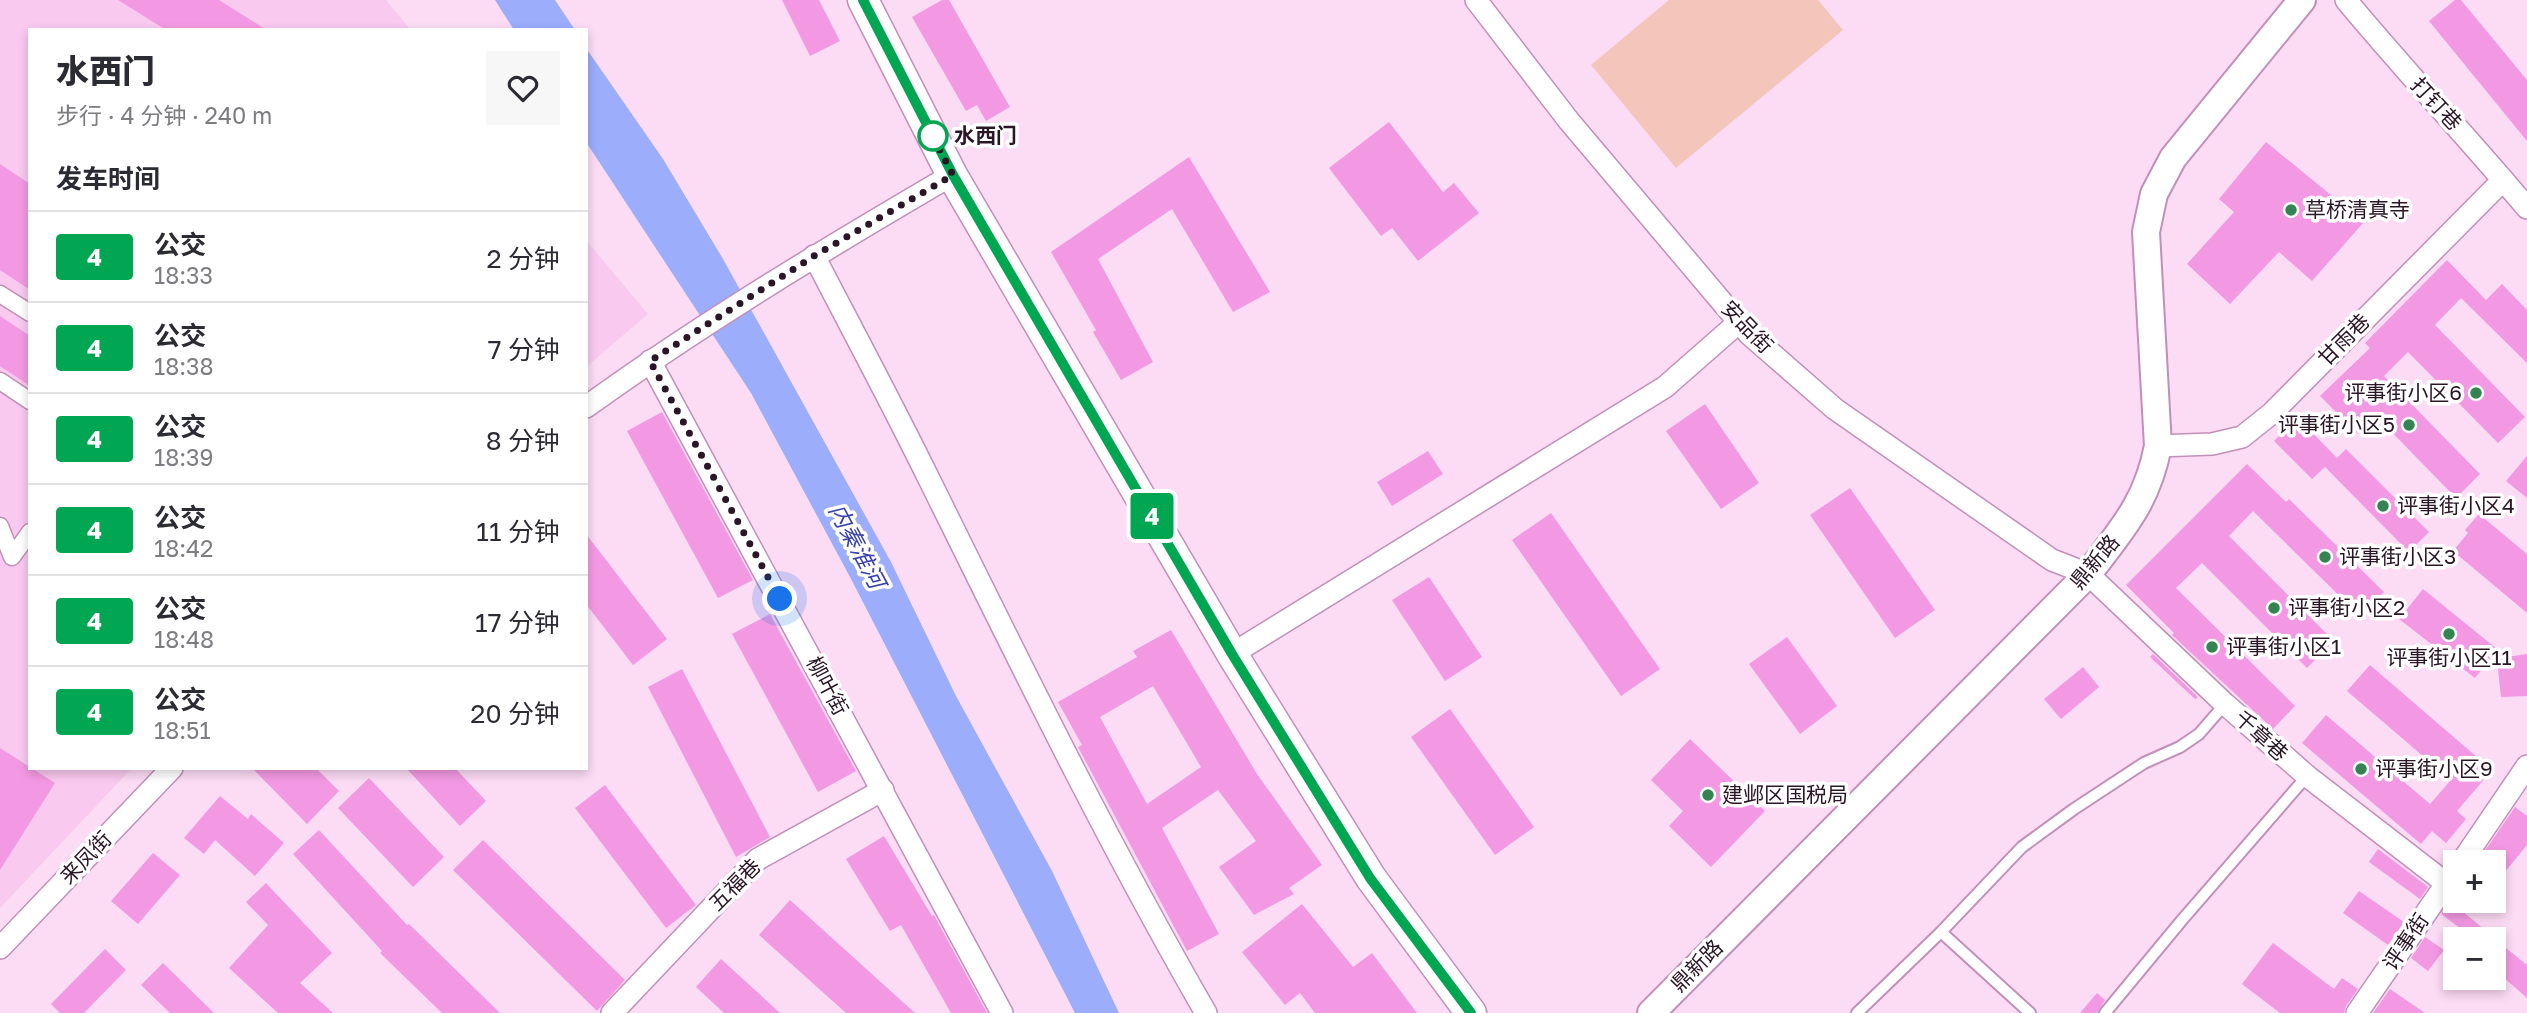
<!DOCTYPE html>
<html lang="zh">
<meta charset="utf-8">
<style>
:root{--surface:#fff;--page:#f7f7f7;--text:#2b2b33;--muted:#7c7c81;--line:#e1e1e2}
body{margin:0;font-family:"Golos Text","Noto Sans SC",sans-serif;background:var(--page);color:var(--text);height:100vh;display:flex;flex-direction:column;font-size:26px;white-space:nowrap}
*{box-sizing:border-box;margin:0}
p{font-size:23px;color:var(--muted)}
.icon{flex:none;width:38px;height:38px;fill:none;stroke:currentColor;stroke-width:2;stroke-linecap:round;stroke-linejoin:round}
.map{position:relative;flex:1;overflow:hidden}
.details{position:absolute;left:28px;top:28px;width:560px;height:742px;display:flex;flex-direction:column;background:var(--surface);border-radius:0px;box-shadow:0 4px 10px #0003}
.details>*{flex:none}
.badge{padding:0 14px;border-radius:5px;font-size:24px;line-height:46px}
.buttons{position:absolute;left:2443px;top:850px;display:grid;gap:14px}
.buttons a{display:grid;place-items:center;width:63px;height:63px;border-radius:0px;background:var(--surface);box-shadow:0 4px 10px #0003;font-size:35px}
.you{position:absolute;width:35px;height:35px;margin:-18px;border:5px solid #fff;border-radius:50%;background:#1a73e8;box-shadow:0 0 0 10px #1a73e833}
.map>.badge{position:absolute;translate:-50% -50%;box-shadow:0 0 0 4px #fff}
h2{padding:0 28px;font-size:26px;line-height:63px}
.round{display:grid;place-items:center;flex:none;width:74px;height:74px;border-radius:0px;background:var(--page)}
.head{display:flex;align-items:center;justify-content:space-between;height:119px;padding:0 28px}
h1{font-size:33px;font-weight:800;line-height:52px}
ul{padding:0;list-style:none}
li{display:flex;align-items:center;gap:21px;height:91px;padding:0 28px;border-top:2px solid var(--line)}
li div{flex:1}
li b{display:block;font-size:26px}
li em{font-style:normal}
li .badge{min-width:77px;font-weight:700;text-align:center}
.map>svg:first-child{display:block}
.built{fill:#fac9f0}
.green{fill:#f4c5ba}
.water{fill:#9badfb}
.building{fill:#f399e3;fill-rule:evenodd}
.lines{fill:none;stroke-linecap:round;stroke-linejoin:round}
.service-casing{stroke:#c28fb8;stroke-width:14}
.pedestrian-casing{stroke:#c28fb8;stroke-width:19}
.minor-casing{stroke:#c28fb8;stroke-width:24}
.tertiary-casing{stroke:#c28fb8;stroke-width:30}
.secondary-casing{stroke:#c28fb8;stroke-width:33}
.service{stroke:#fff;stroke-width:10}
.pedestrian{stroke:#fff;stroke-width:16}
.minor{stroke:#fff;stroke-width:21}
.tertiary{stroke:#fff;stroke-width:26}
.secondary{stroke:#fff;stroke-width:30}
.line-casing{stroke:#fff;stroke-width:16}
.line{stroke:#00a651;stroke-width:10}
.walk{stroke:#2a1626;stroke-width:7;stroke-dasharray:0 12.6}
.stop-dot{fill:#fff;stroke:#00a651;stroke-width:3.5}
.poi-dot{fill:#358252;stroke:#fff;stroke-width:2.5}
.labels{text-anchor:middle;stroke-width:7;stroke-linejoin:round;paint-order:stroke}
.street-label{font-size:21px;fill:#2a1626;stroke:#fff}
.stop-label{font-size:21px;font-weight:bold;fill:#2a1626;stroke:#fff;text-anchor:start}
.poi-label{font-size:21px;fill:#2a1626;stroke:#fff;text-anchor:start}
.water-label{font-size:23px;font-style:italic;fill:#3841af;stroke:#fff}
</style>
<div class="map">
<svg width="2527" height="1013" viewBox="0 0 2527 1013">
<rect width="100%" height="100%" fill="#fcdbf5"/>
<g class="built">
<polygon points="0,0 386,0 411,30 30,30 30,768 132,768 0,908"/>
<polygon points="586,240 648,314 586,367"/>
</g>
<polygon class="green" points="1669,0 1818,0 1843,30 1676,168 1591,65"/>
<g class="water">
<polygon points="495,0 555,0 575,30 514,30"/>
<polygon points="586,48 663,159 723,259 891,562 956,696 1052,871 1119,1013 1075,1013 850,577 751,393 586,142"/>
</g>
<g class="building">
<polygon points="118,0 219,0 267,30 166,30"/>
<polygon points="782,0 819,0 840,41 810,56"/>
<polygon points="942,0 949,0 1010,107 986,121 977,105 966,111 912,17"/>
<polygon points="2455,0 2461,0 2527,80 2527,141 2429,21"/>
<polygon points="1389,122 1443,192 1454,183 1479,213 1418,261 1392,228 1381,236 1329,168"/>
<polygon points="2266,142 2364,222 2312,281 2279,252 2230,304 2187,264 2234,212 2219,199"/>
<polygon points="1189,157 1270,292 1233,312 1172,209 1098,259 1153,362 1121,380 1093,332 1096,330 1051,252"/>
<polygon points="0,164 30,184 30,290 0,270"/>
<polygon points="2447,260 2486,300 2502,284 2527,310 2527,363 2461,298 2435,325 2525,417 2498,443 2408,352 2384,376 2480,474 2456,498 2376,416 2358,434 2320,396 2370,348 2365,343"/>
<polygon points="0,316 30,336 30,386 0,366"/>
<polygon points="1705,404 1759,483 1721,509 1666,431"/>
<polygon points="662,412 753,580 718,598 627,431"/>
<polygon points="2298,418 2337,458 2346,449 2429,532 2409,552 2325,467 2312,479 2274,441"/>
<polygon points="1428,451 1443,474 1392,506 1377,482"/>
<polygon points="2527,456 2527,498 2506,481"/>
<polygon points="2247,464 2286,502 2289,499 2384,592 2360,616 2253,511 2229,536 2334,641 2307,668 2202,563 2176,588 2295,706 2273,729 2172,635 2174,633 2126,585"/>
<polygon points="1850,488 1935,610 1895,638 1810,515"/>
<polygon points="1551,513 1660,669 1621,696 1512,540"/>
<polygon points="2479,514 2527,554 2527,613 2453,551 2468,533 2465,530"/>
<polygon points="586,534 667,639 633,665 586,604"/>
<polygon points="1429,577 1482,657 1445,681 1392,600"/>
<polygon points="2423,589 2507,657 2527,654 2527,696 2501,697 2496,651 2475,678 2399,619"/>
<polygon points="770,614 856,771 818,792 732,634"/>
<path d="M1171 630 1257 774 1322 865 1289 888 1294 894 1254 915 1219 867 1256 841 1218 790 1162 828 1219 934 1187 951 1078 747 1082 745 1058 702 1137 657 1133 651ZM1153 686 1201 767 1147 804 1100 717Z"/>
<polygon points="1787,637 1837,706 1800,734 1749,664"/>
<polygon points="2153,654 2198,697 2195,699 2150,657"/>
<polygon points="2370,665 2492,770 2457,811 2466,819 2446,843 2432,831 2421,844 2302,743 2326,715 2430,804 2451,780 2347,691"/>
<polygon points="2083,667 2099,687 2061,719 2044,699"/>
<polygon points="682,669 770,837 736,857 648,687"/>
<polygon points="1450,709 1534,827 1495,855 1411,737"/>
<polygon points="1690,739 1765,811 1711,867 1669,826 1683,811 1651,780"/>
<polygon points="0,748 55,783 0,870"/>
<polygon points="252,768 316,768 339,791 307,824"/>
<polygon points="406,768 455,768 486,801 460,826"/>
<polygon points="369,778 444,857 413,887 338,808"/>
<polygon points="605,785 696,905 666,928 575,808"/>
<polygon points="220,796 248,819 251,814 284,843 255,876 215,840 204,854 184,838"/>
<polygon points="2515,807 2527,816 2527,845 2504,873 2482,855"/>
<polygon points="319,830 407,925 409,924 500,1013 442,1013 380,953 382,951 293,854"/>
<polygon points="884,836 932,916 934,915 987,1013 951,1013 901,925 890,931 846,859"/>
<polygon points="483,840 625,980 597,1011 453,870"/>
<polygon points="2378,849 2428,887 2420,899 2369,862"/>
<polygon points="153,853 180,875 138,924 111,901"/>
<polygon points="266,883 332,953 300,983 333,1013 278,1013 229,968 268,925 246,902"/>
<polygon points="2359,891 2404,922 2388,945 2343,913"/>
<polygon points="790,900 915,1013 846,1013 759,935"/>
<polygon points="2450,901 2502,944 2495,954 2494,940 2476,940 2441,914"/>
<polygon points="1302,904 1353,967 1372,953 1417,1013 1315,1013 1300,993 1285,1005 1242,952"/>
<polygon points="2425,937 2444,950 2428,971 2411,958"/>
<polygon points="2273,943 2334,989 2342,978 2358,989 2346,1006 2344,1013 2280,1013 2242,984"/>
<polygon points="2506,948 2527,965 2527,998 2494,969 2494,965"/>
<polygon points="105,949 126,970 84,1013 60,1013 51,1004"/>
<polygon points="721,959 780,1013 724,1013 696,987"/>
<polygon points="163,963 214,1013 170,1013 141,985"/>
<polygon points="2390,989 2425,1013 2373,1013"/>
<polygon points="2097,993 2105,1000 2097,1013 2080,1013"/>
</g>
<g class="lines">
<g class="service-casing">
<g id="service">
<polyline points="1941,932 2030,1013"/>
<polyline points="1857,1013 1941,932 2022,847 2074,809 2144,763 2180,747 2199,734 2225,704"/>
<polyline points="2105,1013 2182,920 2307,776"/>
</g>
</g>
<g class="pedestrian-casing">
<g id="pedestrian">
<polyline points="0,294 30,313"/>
<polyline points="0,381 30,401"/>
<polyline points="0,526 12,557 30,532"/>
</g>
</g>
<g class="minor-casing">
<g id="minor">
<polyline points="1476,0 1569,121 1749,334 1835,409 2052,560 2088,574 2225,704 2307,776 2447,884"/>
<path d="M2346 0C2405 71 2468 138 2527 208"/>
<path d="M814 256C852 329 891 402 928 477 1017 657 1105 838 1206 1013"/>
<polyline points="650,361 1002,1013"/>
<path d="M586 407C704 322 827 248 952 175"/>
<polyline points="2158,446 2212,444 2242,437 2272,413 2503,180"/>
<polyline points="1232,654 1665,387 1739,322"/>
<polyline points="2461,863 2527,766"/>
<polyline points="0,948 172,768"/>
<polyline points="612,1013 758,859 883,790"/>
<polyline points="2357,1013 2455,871"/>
</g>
</g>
<g class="tertiary-casing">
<path id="tertiary" d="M1651 1013 2088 574C2122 529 2147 503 2158 446L2146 232 2154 194 2173 158 2302 0"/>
</g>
<g class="secondary-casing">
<polyline id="secondary" points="863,0 952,175 1232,654 1371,878 1471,1013"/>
</g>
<use href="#service" class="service"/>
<use href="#pedestrian" class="pedestrian"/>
<use href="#minor" class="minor"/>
<use href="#tertiary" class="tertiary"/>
<use href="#secondary" class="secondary"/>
</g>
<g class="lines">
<g class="line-casing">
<polyline id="line" points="863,0 953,175 1232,654 1370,878 1471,1013"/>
</g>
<use href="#line" class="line"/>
<polyline class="walk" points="780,599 650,361 814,256 953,175 930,131 933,136"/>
</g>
<circle class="stop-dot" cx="933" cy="136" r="14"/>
<g class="poi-dot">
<circle cx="2291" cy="210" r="7"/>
<circle cx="2476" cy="393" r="7"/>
<circle cx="2409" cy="425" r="7"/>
<circle cx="2383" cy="506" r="7"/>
<circle cx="2325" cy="557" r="7"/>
<circle cx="2274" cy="608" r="7"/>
<circle cx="2449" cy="634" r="7"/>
<circle cx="2212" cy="647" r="7"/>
<circle cx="2361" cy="769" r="7"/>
<circle cx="1708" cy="795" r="7"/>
</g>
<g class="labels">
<g class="street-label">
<text transform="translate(2436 104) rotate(47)" y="7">打钉巷</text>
<text transform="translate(1747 327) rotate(46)" y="7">安品街</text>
<text transform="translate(2344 340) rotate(-45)" y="7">甘雨巷</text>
<text transform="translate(2095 562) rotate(-50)" y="7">鼎新路</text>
<text transform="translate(827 686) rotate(62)" y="7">柳叶街</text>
<text transform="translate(2261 736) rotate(42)" y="7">千章巷</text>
<text transform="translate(86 858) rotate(-46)" y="7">来凤街</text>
<text transform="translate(735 885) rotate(-45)" y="7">五福巷</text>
<text transform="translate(2406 942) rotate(-56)" y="7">评事街</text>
<text transform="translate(1697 966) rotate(-45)" y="7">鼎新路</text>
</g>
<g class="stop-label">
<text x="954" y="143">水西门</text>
</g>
<g class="poi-label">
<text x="2305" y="217">草桥清真寺</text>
<text x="2462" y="400" text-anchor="end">评事街小区6</text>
<text x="2395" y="432" text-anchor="end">评事街小区5</text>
<text x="2397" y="513">评事街小区4</text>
<text x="2339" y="564">评事街小区3</text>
<text x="2288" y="615">评事街小区2</text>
<text x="2226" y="654">评事街小区1</text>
<text x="2449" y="665" text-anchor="middle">评事街小区11</text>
<text x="2375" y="776">评事街小区9</text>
<text x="1722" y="802">建邺区国税局</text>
</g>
<g class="water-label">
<text transform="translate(857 546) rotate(62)" y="8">内秦淮河</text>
</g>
</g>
</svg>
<div class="buttons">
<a>+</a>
<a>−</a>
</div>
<div class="you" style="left:780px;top:599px"></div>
<b class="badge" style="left:1152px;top:516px;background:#00a651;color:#fff">4</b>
<section class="details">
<div class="head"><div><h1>水西门</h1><p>步行 · 4 分钟 · 240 m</p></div><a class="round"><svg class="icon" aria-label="heart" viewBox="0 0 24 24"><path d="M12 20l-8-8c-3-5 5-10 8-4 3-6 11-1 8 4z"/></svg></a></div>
<h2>发车时间</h2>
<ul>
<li><span class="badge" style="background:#00a651;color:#fff">4</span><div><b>公交</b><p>18:33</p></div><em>2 分钟</em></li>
<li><span class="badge" style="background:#00a651;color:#fff">4</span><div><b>公交</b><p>18:38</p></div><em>7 分钟</em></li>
<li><span class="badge" style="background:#00a651;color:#fff">4</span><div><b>公交</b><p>18:39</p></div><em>8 分钟</em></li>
<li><span class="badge" style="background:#00a651;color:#fff">4</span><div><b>公交</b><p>18:42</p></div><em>11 分钟</em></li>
<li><span class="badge" style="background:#00a651;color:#fff">4</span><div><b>公交</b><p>18:48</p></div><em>17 分钟</em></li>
<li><span class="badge" style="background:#00a651;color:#fff">4</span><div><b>公交</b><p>18:51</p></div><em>20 分钟</em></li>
</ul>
</section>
</div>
